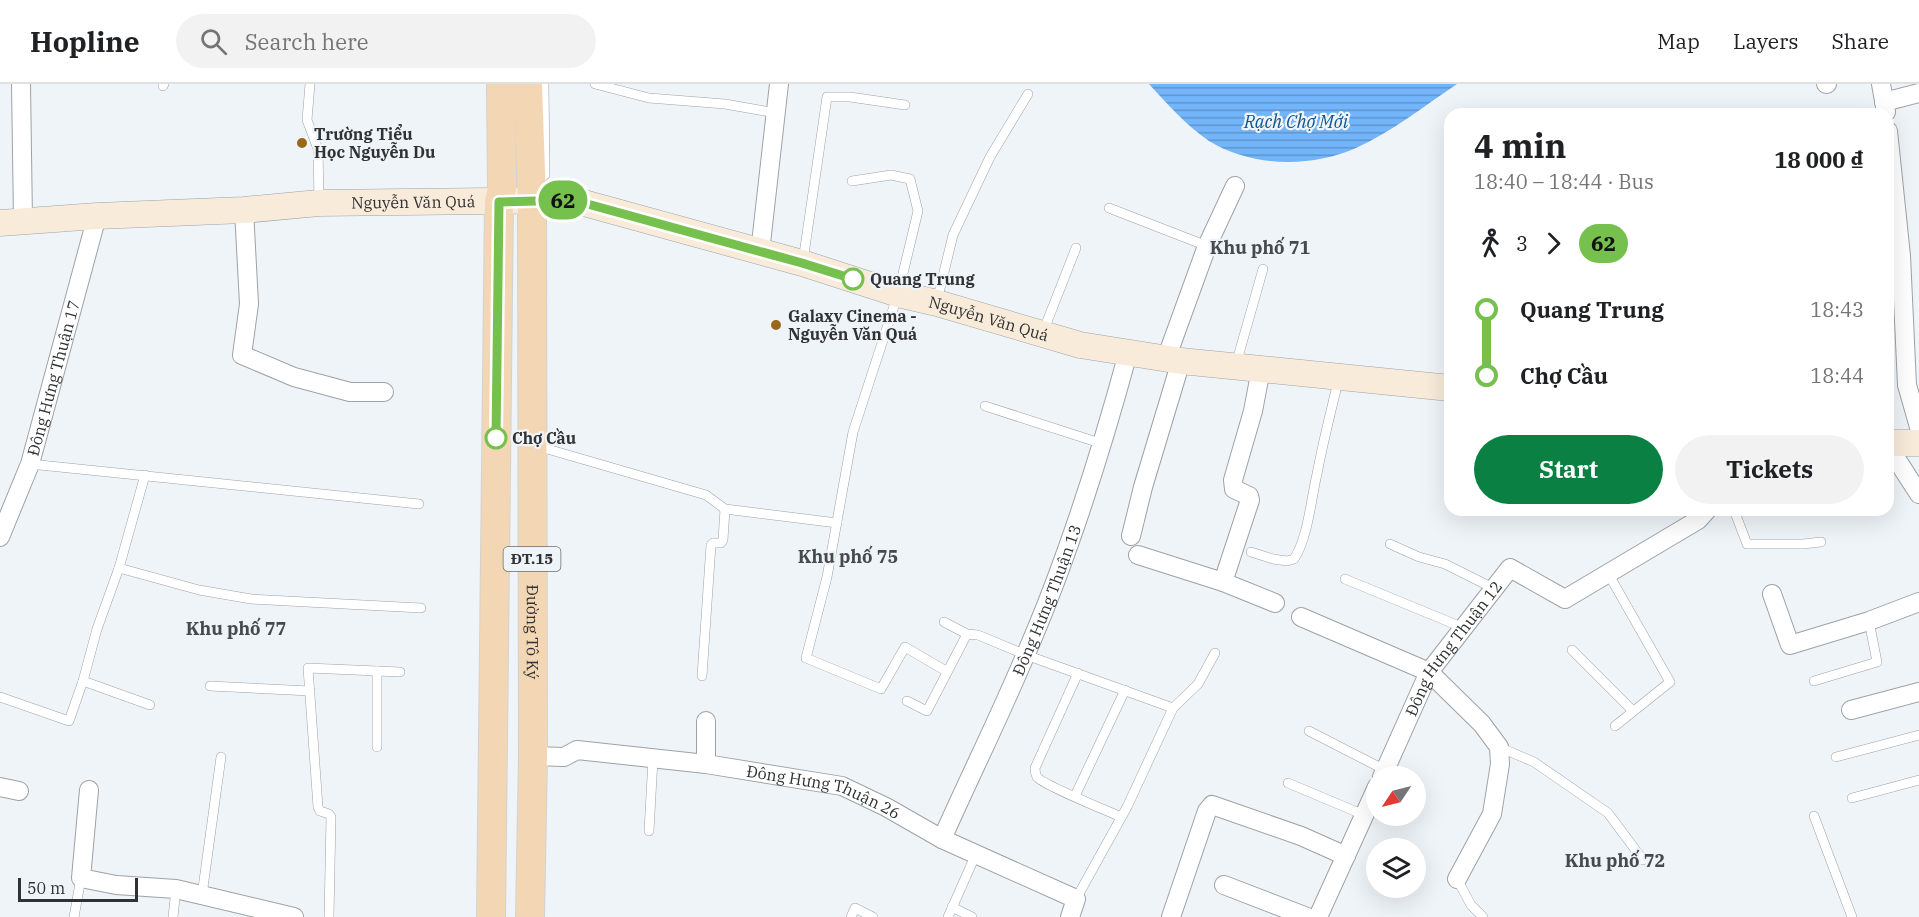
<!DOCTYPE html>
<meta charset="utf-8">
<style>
:root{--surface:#fff;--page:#f2f2f2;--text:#202124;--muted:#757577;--line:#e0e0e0;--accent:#0b8043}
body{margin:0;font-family:"IBM Plex Serif",serif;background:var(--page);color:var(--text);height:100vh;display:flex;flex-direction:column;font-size:22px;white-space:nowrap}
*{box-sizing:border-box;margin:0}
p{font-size:20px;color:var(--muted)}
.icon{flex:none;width:33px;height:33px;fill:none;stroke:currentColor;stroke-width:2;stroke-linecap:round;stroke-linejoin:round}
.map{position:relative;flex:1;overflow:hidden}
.side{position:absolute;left:1444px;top:24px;width:450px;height:408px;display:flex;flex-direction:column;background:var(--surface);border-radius:18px;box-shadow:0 6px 24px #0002}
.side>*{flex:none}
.badge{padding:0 12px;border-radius:20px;font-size:21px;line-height:39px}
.needle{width:39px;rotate:235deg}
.fabs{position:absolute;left:1366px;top:682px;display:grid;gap:12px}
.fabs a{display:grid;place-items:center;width:60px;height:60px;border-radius:50%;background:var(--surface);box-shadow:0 6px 24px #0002;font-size:30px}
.scale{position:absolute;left:18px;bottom:15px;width:120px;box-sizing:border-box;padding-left:6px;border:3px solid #303234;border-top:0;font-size:16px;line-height:21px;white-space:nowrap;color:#303234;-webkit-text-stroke:4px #eff4f9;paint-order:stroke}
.map>.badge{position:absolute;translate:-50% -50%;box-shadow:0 0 0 3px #fff}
.legs{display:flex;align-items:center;gap:9px;height:66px;padding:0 30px;font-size:20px}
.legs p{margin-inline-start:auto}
.overview{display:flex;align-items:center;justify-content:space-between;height:102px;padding:0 30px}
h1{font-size:33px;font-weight:800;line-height:45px}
.button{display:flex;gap:12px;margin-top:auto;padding:12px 30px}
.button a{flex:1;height:69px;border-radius:36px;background:var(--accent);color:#fff;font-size:24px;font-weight:800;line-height:69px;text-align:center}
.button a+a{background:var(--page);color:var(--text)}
ul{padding:0 30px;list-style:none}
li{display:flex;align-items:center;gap:21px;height:66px;font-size:22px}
li i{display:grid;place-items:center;width:9px;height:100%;margin:0 8px;background:currentColor}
li i::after{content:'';width:15px;height:15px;margin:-8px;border:4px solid;border-radius:50%;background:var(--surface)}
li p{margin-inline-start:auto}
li:first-child i{background:linear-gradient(#0000 50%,currentColor 0)}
li:last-child i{background:linear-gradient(currentColor 50%,#0000 0)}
header{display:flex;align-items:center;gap:36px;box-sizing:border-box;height:84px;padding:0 30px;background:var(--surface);border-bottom:2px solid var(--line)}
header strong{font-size:28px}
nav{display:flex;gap:33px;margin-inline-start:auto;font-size:21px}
.search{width:420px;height:54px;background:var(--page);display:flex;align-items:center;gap:15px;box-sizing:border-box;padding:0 21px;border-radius:33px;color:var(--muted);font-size:22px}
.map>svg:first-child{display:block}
.water{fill:url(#water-rules)}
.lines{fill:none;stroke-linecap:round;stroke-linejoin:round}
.lane-casing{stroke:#9da2a7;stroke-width:10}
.street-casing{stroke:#9da2a7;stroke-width:20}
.secondary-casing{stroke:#9da2a7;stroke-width:27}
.primary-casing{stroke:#d1d2d2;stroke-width:30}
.lane{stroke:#fff;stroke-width:9}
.street{stroke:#fff;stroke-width:18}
.secondary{stroke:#f9ebda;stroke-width:26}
.primary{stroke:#f3d7b4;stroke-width:28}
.line-1-casing{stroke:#fff;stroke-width:14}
.line-1{stroke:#76c04d;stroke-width:9}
.poi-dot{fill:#99681b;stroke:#eff4f9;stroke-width:2}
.stop-1-dot{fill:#fff;stroke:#76c04d;stroke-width:3}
.labels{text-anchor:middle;stroke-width:4.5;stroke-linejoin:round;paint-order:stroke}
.shield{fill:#eff4f9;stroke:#696c6f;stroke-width:1.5}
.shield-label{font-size:15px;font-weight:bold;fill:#303234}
.poi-label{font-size:16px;font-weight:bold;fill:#303234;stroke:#eff4f9;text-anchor:start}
.street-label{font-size:16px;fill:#303234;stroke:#eff4f9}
.stop-label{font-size:16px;font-weight:bold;fill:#303234;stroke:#eff4f9;text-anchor:start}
.water-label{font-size:18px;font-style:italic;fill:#0e5694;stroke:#eff4f9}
.neighbourhood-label{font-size:18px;font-weight:bold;fill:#464a4f;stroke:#eff4f9}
</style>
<header>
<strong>Hopline</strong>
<div class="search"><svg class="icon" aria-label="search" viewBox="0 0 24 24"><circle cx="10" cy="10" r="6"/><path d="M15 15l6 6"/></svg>Search here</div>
<nav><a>Map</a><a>Layers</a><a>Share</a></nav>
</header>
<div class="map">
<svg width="1919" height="833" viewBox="0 0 1919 833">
<defs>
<pattern id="water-rules" width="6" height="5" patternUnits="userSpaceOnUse" patternTransform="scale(1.5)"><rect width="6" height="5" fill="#73b5fa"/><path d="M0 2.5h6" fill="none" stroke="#5f94cb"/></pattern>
</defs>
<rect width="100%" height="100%" fill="#eff4f9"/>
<path class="water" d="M1149 0H1457C1424 22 1392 48 1356 64 1311 84 1251 83 1209 57 1186 41 1167 20 1149 0Z"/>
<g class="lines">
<g class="lane-casing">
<g id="lane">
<polyline points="310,0 307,36 318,65 319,117"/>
<polyline points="595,0 649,14 725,20 776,29"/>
<polyline points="163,2 164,0"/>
<polyline points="541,94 545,91 544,0"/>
<polyline points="852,97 891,91 910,95 918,127 898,210 853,348 827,493 806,574 881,605 905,563 946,587"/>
<polyline points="1109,124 1207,162"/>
<polyline points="803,177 827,13 850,13 905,21"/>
<polyline points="937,217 953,151 990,73 1028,10"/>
<polyline points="1043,248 1076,164"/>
<polyline points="1236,280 1263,185"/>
<polyline points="985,322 1103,360"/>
<polyline points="537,362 706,411 725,425 837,439"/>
<polyline points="30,380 419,420"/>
<polyline points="145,391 119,484 199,506 251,515 421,524"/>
<polyline points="1734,426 1747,460 1803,460 1821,458"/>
<polyline points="1390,460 1419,473 1445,480 1495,505"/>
<path d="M1251 468 1273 475 1287 477 1294 475C1308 454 1311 415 1317 390 1323 358 1331 326 1339 294"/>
<polyline points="1609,491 1670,598 1615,642"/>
<polyline points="1345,495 1464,544"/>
<polyline points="944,538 967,550"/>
<polyline points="1572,566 1633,627"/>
<polyline points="377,587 377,663"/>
<path d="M1078 589 1035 684C1035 686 1036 691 1037 693 1043 701 1108 727 1121 733"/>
<polyline points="702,592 711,461 713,459 721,459 723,456 725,425"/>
<polyline points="83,597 150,621"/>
<polyline points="1814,597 1877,578 1869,537"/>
<polyline points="210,602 310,607"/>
<polyline points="0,613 69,637 83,597 97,545 119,484"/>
<polyline points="907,617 927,627 967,550 978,551 1026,571 1173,624 1127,723 1076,815"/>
<polyline points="1173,624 1198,600 1215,569"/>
<polyline points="1309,647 1385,686"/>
<polyline points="1499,663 1534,678 1608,729 1643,776"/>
<polyline points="1836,673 1919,651"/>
<polyline points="1288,699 1364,731"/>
<polyline points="1075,712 1125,606"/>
<polyline points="1852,714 1919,696"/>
<polyline points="1814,732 1852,833"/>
<polyline points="649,747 653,675"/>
<polyline points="1457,795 1471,821 1483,833"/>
<polyline points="202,811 221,673"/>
<polyline points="952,823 972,833"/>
<polyline points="74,833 81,794"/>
<polyline points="173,833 176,805"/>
<polyline points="329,833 331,733 329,730 320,727 318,723 308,584 400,588"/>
<polyline points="851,833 855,824 873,833"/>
<polyline points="948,833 976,770"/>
</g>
</g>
<g class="street-casing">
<g id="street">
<polyline points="21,0 23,136"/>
<polyline points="1826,0 1827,0"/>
<polyline points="1881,0 1886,28"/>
<polyline points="1884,18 1919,9"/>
<polyline points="1888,47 1901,172 1907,301 1919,343"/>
<polyline points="244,126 249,220 242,271 294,293 350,308 384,308"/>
<polyline points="760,168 779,0"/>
<polyline points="1166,275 1207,162 1235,102"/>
<polyline points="1888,362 1919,410"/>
<polyline points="1131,452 1143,403 1181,277"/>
<path id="s1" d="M0 453 30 380 97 132"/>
<polyline points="1138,471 1223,498 1275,519"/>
<polyline points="1223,498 1250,416 1249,412 1234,405 1233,396 1253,327 1261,285"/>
<polyline points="1772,510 1790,561 1869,537 1919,518"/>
<polyline points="1301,533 1429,588 1482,640 1499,663 1500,680 1492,730 1457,795"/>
<polyline points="1851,626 1919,608"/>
<path id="s2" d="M533 672 564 673 577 666 706 680 842 702 886 723 942 755 1076 815 1070 833"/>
<polyline points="706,680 706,637"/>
<path id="s3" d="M1382 693 1429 588 1510 484 1565 515 1698 436 1707 426"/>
<polyline points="0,703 19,707"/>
<polyline points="89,706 81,794 116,801 176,805 294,833"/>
<path id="s4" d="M942 755C969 694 999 634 1025 572 1068 474 1100 372 1128 269"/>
<polyline points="1224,801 1307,833"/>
<polyline points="1171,833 1207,727 1212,721 1301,752 1346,772"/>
<polyline points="1318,833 1377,703"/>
</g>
</g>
<g class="secondary-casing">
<g id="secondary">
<path id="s5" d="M0 139 97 132 244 126 319 119 573 116 802 179 898 210 937 219 1080 261 1181 277 1450 304"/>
<polyline points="1888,359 1919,359"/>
</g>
</g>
<g class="primary-casing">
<g id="primary">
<path id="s6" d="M528 0 532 118 533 672 530 833"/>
<polyline points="491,833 499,118 502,104 501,0"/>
</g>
</g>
<use href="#lane" class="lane"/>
<use href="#street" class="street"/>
<use href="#secondary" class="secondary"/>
<use href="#primary" class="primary"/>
</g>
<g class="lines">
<g class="line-1-casing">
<polyline id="line-1" points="496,354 499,118 573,116 802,179 853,195"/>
</g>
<use href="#line-1" class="line-1"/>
</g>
<g class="poi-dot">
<circle cx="302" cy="59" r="6"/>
<circle cx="776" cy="241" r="6"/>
</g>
<g class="stop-1-dot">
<circle cx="853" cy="195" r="10"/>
<circle cx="496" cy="354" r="10"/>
</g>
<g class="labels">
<rect class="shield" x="503.5" y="463" width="57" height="24" rx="4.5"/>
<g class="shield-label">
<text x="532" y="480">ĐT.15</text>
</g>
<g class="poi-label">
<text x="314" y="56">Trường Tiểu<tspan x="314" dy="18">Học Nguyễn Du</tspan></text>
<text x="788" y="238">Galaxy Cinema -<tspan x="788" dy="18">Nguyễn Văn Quá</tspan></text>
</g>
<g class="street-label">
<text dy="6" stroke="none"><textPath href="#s5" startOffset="414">Nguyễn Văn Quá</textPath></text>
<text dy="6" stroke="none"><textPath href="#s5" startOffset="1006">Nguyễn Văn Quá</textPath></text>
<text dy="6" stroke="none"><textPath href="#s1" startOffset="168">Đông Hưng Thuận 17</textPath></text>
<text dy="6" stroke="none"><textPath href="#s4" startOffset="261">Đông Hưng Thuận 13</textPath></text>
<text dy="6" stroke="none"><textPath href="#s6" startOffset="548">Đường Tô Ký</textPath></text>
<text dy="6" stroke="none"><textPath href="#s3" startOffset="148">Đông Hưng Thuận 12</textPath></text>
<text dy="6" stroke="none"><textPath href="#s2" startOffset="297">Đông Hưng Thuận 26</textPath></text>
</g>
<g class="stop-label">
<text x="870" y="201">Quang Trung</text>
<text x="512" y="360">Chợ Cầu</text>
</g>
<g class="water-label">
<text x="1296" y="44">Rạch Chợ Mới</text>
</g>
<g class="neighbourhood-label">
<text x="1260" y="170">Khu phố 71</text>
<text x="848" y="479">Khu phố 75</text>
<text x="236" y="551">Khu phố 77</text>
<text x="1615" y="783">Khu phố 72</text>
</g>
</g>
</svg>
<div class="fabs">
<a><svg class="needle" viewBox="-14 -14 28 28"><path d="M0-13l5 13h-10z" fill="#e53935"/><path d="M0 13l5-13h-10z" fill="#757577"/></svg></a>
<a><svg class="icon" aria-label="layers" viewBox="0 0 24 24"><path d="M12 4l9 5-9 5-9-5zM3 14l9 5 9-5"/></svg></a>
</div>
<div class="scale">50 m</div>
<b class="badge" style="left:563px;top:116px;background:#76c04d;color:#111">62</b>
<section class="side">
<div class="overview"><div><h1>4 min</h1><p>18:40 – 18:44 · Bus</p></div><b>18 000 ₫</b></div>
<div class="legs"><svg class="icon" aria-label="walk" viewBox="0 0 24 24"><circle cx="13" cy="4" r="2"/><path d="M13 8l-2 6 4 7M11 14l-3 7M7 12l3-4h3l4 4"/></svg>3<svg class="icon" aria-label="forward" viewBox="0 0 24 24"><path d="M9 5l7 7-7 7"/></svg><b class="badge" style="background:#76c04d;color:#111">62</b></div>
<ul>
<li><i style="color:#76c04d"></i><b>Quang Trung</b><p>18:43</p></li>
<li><i style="color:#76c04d"></i><b>Chợ Cầu</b><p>18:44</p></li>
</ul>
<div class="button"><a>Start</a><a>Tickets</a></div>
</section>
</div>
